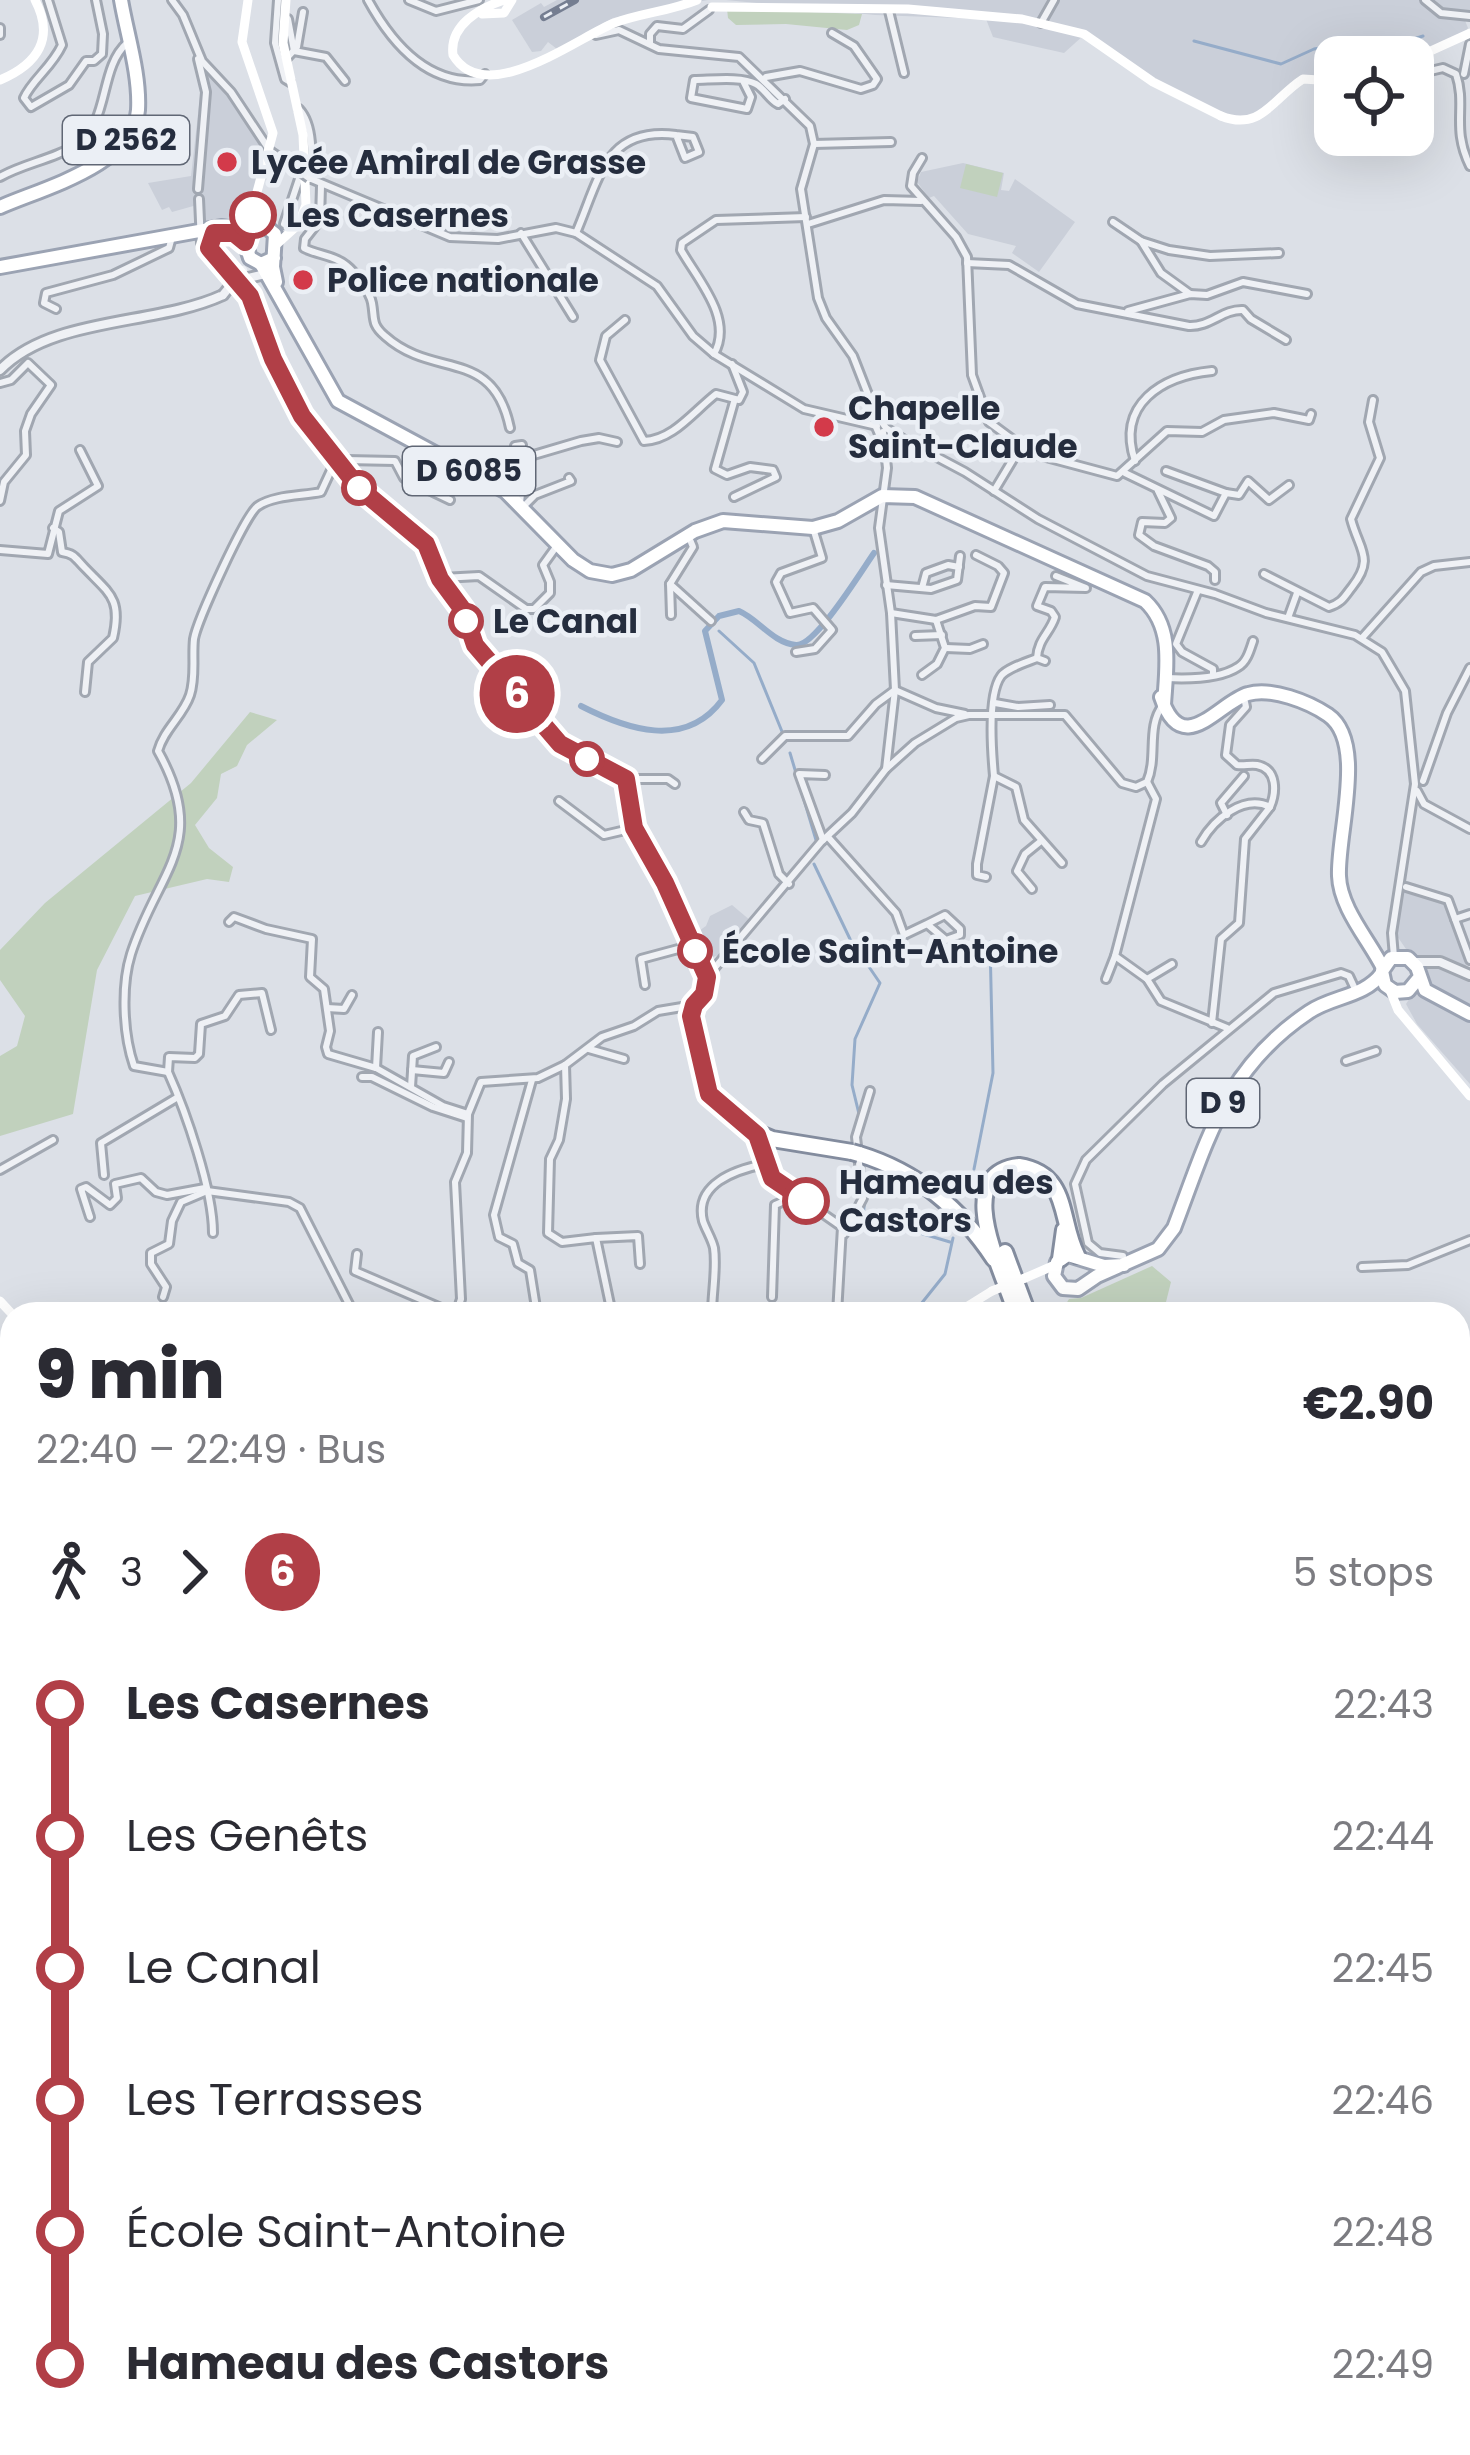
<!DOCTYPE html>
<meta charset="utf-8">
<style>
:root{--surface:#fff;--page:#f7f7f7;--text:#2b2b33;--muted:#7c7c81}
body{margin:0;font-family:Poppins,sans-serif;background:var(--page);color:var(--text);height:100vh;display:flex;flex-direction:column;font-size:45px;white-space:nowrap}
*{box-sizing:border-box;margin:0}
p{font-size:39px;color:var(--muted)}
.icon{flex:none;width:66px;height:66px;fill:none;stroke:currentColor;stroke-width:2;stroke-linecap:round;stroke-linejoin:round}
.map{position:relative;flex:1;overflow:hidden}
.side{position:absolute;left:0px;top:1302px;width:1470px;height:1155px;display:flex;flex-direction:column;background:var(--surface);border-radius:36px 36px 0 0;box-shadow:0 12px 48px #0002}
.side>*{flex:none}
.badge{padding:0 24px;border-radius:39px;font-size:42px;line-height:78px}
.tools{position:absolute;left:1314px;top:36px;display:grid;gap:24px}
.tools a{display:grid;place-items:center;width:120px;height:120px;border-radius:24px;background:var(--surface);box-shadow:0 12px 48px #0002;font-size:60px}
.map>.badge{position:absolute;translate:-50% -50%;box-shadow:0 0 0 6px #fff}
.legs{display:flex;align-items:center;gap:18px;height:132px;padding:0 36px;font-size:39px}
.legs p{margin-inline-start:auto}
.headline{display:flex;align-items:center;justify-content:space-between;height:204px;padding:0 36px}
h1{font-size:66px;font-weight:800;line-height:90px}
ul{padding:0 36px;list-style:none}
li{display:flex;align-items:center;gap:42px;height:132px;font-size:45px}
li i{display:grid;place-items:center;width:18px;height:100%;margin:0 15px;background:currentColor}
li i::after{content:'';width:30px;height:30px;margin:-15px;border:9px solid;border-radius:50%;background:var(--surface)}
li p{margin-inline-start:auto}
li:first-child i{background:linear-gradient(#0000 50%,currentColor 0)}
li:last-child i{background:linear-gradient(currentColor 50%,#0000 0)}
.map>svg:first-child{display:block}
.built{fill:#cacfd9}
.green{fill:#c1d1bd}
.lines{fill:none;stroke-linecap:round;stroke-linejoin:round}
.stream{stroke:#95acc9;stroke-width:3}
.canal{stroke:#95acc9;stroke-width:6}
.minor-casing{stroke:#a1a7b1;stroke-width:12}
.tertiary-casing{stroke:#a1a7b1;stroke-width:14}
.primary-casing{stroke:#9ba3b3;stroke-width:18}
.trunk-casing{stroke:#838c9e;stroke-width:20}
.minor{stroke:#eff1f5;stroke-width:6}
.tertiary{stroke:#eff1f5;stroke-width:8}
.secondary{stroke:#fff;stroke-width:9}
.primary{stroke:#fff;stroke-width:12}
.trunk{stroke:#fff;stroke-width:14}
.rail-casing{stroke:#757e91;stroke-width:8}
.rail{stroke:#ebeff5;stroke-width:3;stroke-dasharray:9;stroke-linecap:butt}
.minor-bridge-casing{stroke:#a1a7b1;stroke-width:12;stroke-linecap:butt}
.tertiary-bridge-casing{stroke:#a1a7b1;stroke-width:14;stroke-linecap:butt}
.trunk-bridge-casing{stroke:#838c9e;stroke-width:20;stroke-linecap:butt}
.minor-bridge{stroke:#eff1f5;stroke-width:6}
.tertiary-bridge{stroke:#eff1f5;stroke-width:8}
.secondary-bridge{stroke:#fff;stroke-width:9}
.trunk-bridge{stroke:#fff;stroke-width:14}
.line-1-casing{stroke:#fff;stroke-width:27}
.line-1{stroke:#b13f47;stroke-width:18}
.poi-dot{fill:#d33a4a;stroke:#ebeff5;stroke-width:4.5}
.stop-1-dot{fill:#fff;stroke:#b13f47;stroke-width:6}
.labels{text-anchor:middle;stroke-width:9;stroke-linejoin:round;paint-order:stroke}
.shield{fill:#ebeff5;stroke:#606775;stroke-width:3}
.shield-label{font-size:30px;font-weight:bold;fill:#252d3e}
.poi-label{font-size:33px;font-weight:bold;fill:#252d3e;stroke:#ebeff5;text-anchor:start}
.stop-label{font-size:33px;font-weight:bold;fill:#252d3e;stroke:#ebeff5;text-anchor:start}
</style>
<div class="map">
<svg width="1470" height="2455" viewBox="0 0 1470 2455">
<rect width="100%" height="100%" fill="#dce0e7"/>
<g class="built">
<polygon points="557,0 708,0 613,18 557,49 548,42 541,51 532,52 512,20 541,3 544,7"/>
<polygon points="726,0 1470,0 1470,10 1438,9 1464,18 1468,28 1462,38 1413,57 1335,57 1335,81 1304,79 1257,118 1226,120 1155,81 1084,35 1064,53 993,37 986,19 875,15"/>
<polygon points="203,70 232,99 263,147 255,190 242,214 198,226 197,205 172,212 169,207 162,210 148,183 191,176"/>
<polygon points="963,163 1004,173 1001,190 1009,191 1015,179 1075,222 1039,272 1012,253 1016,246 968,234 934,196 929,198 917,182 921,172"/>
<polygon points="1403,891 1443,900 1470,975 1470,1084 1417,1024 1406,1004 1424,976 1418,955 1406,949 1397,936"/>
<polygon points="732,905 751,921 724,953 708,959 693,935 706,926 710,916"/>
</g>
<g class="green">
<polygon points="727,9 862,14 859,25 847,30 786,24 736,25 728,18"/>
<polygon points="966,164 1003,173 997,197 960,188"/>
<polygon points="250,712 277,720 247,745 237,766 221,774 217,798 195,825 209,848 233,867 229,882 207,879 135,896 97,970 73,1114 0,1136 0,1056 17,1046 25,1016 0,980 0,950 45,903 191,783"/>
<polygon points="1152,1266 1171,1282 1163,1314 1060,1314 1069,1299 1081,1298"/>
<polygon points="1470,2350 1470,2455 1429,2455 1405,2445 1458,2445 1458,2353"/>
<polygon points="0,2387 12,2400 12,2445 51,2445 58,2455 0,2455"/>
<polygon points="686,2445 795,2445 795,2455 687,2455"/>
</g>
<g class="lines">
<g class="stream">
<polyline points="1194,41 1281,64 1314,49 1338,45 1358,43 1377,51 1423,36"/>
<polyline points="719,631 754,663 783,734"/>
<polyline points="790,753 816,840"/>
<polyline points="814,864 850,939 880,983 855,1039 852,1085 859,1114"/>
<polyline points="974,1169 993,1073 990,942"/>
<polyline points="862,1170 866,1190 863,1216 950,1242"/>
<polyline points="913,1314 945,1274 953,1238"/>
<polyline points="45,2445 49,2455"/>
<polyline points="301,2455 308,2445"/>
</g>
<path class="canal" d="M581 706C626 729 685 750 722 700L705 631 719 616 739 611C758 619 773 643 796 645 815 647 862 570 874 553"/>
<g class="minor-casing">
<g id="minor">
<path d="M48 0 62 45C52 67 32 80 24 98L31 107 69 85 86 61H94L102 54 103 34 96 0"/>
<polyline points="172,0 183,15 202,61 231,92 270,151 302,173"/>
<polyline points="278,0 275,43 285,79 290,82"/>
<path d="M368 0C391 42 426 85 480 80L485 74"/>
<polyline points="409,0 436,11 479,0"/>
<polyline points="1425,0 1441,13 1470,16"/>
<polyline points="889,11 904,73"/>
<polyline points="288,19 294,51"/>
<polyline points="1041,23 1054,0"/>
<polyline points="0,28 0,35"/>
<polyline points="596,35 619,30 659,49 739,57 810,126 814,144 801,189 818,298 826,318 853,356 876,415"/>
<polyline points="650,43 650,34 657,26 683,29 709,10"/>
<polyline points="294,51 326,57 345,81"/>
<polyline points="198,59 206,92 198,189"/>
<polyline points="286,59 297,47 303,12"/>
<polyline points="1464,74 1470,44"/>
<path d="M1413 75 1443 68 1456 74C1467 107 1451 127 1470 166"/>
<polyline points="766,77 800,71 861,89 873,85 877,79 854,46 832,33"/>
<path d="M743 81 751 97 747 109 691 98 694 80C711 80 741 76 756 84 765 89 769 99 778 104L785 99"/>
<path d="M299 109C314 125 312 157 310 179"/>
<polyline points="814,144 891,142"/>
<polyline points="922,158 913,173 911,186 956,237 967,257 972,375 989,422 1031,453 1117,476 1167,431 1202,432 1224,420 1274,413 1309,420 1311,414"/>
<path d="M0 177C24 163 56 159 78 143 110 121 99 68 127 43"/>
<polyline points="309,178 450,237 498,239 556,228 576,233 657,286 693,336 714,354 804,409 877,426"/>
<path d="M321 186 320 220 305 239 304 248C317 255 334 255 346 265 355 272 370 292 372 303 375 319 371 324 385 336 434 380 493 346 510 428"/>
<polyline points="199,199 201,243 247,291 273,359 302,417 359,488 426,544 440,579 462,610 475,645 561,744 626,779 634,828 670,894 707,977"/>
<polyline points="1113,222 1141,241"/>
<polyline points="284,224 301,173"/>
<polyline points="808,224 884,200 921,201"/>
<polyline points="521,233 573,317"/>
<path d="M576 233C599 180 605 126 676 135L685 158 699 152 693 137 676 135"/>
<path d="M967 263 1009 265 1077 304 1189 326C1210 327 1223 309 1243 310L1251 319 1286 340"/>
<polyline points="1190,294 1161,273 1141,241 1169,250 1210,256 1279,253"/>
<polyline points="56,309 44,303 46,293 113,275 169,248 172,237"/>
<polyline points="1128,311 1190,294 1207,295 1243,282 1307,294"/>
<path d="M625 320 606 336 600 360 644 441C673 440 693 412 716 394L739 400 743 392 732 364"/>
<path d="M714 354C734 319 698 280 681 250L682 243 716 220 806 217"/>
<polyline points="0,383 11,380 28,363 51,385 31,414 25,431 26,455 4,482 0,501"/>
<polyline points="734,402 715,469 727,475 750,467 773,470 776,477 734,497"/>
<polyline points="876,414 886,428 903,439 965,472 1038,519 1147,576 1215,594 1266,613 1355,635 1382,652 1405,691 1415,784 1392,933 1394,957"/>
<polyline points="876,427 884,446"/>
<polyline points="883,432 887,468 879,528 891,613 895,690 886,769"/>
<polyline points="519,459 515,446 522,445"/>
<path d="M1135 461C1116 404 1162 376 1212 371"/>
<polyline points="1166,471 1226,493"/>
<polyline points="476,472 581,441 599,438 617,442"/>
<polyline points="1125,473 1214,516 1226,493 1239,495 1248,481 1269,500 1289,485"/>
<polyline points="994,491 1021,446"/>
<polyline points="1158,491 1171,518 1165,523 1142,522 1139,535 1154,546 1208,566 1215,572 1215,580"/>
<polyline points="520,503 523,475"/>
<polyline points="524,506 535,495 571,481 569,478"/>
<path d="M53 528 59 532 62 552C75 554 75 558 85 568 110 594 122 599 113 638L88 662 85 692"/>
<polyline points="0,550 48,554 59,511 98,486 80,450"/>
<path d="M1264 574 1329 607C1342 603 1344 597 1352 587 1375 558 1359 550 1351 519L1380 458 1369 422 1373 400"/>
<polyline points="442,578 479,576 526,609 534,609 550,593 550,582 543,565 556,547"/>
<polyline points="670,584 711,621"/>
<polyline points="886,585 931,589 957,580 960,556"/>
<polyline points="922,588 926,573 948,565 959,567"/>
<polyline points="1198,590 1176,644 1182,652 1213,669 1213,674"/>
<polyline points="891,613 936,620 975,606 991,607 1004,573 998,566 976,555"/>
<polyline points="671,615 670,584 693,547 688,535"/>
<polyline points="1288,618 1297,593"/>
<polyline points="915,636 942,635"/>
<polyline points="1362,638 1421,572 1434,566 1470,562"/>
<polyline points="946,648 970,649 983,644"/>
<polyline points="796,652 815,649 832,630 813,608 790,613 776,582 781,573 822,558 813,528"/>
<path d="M1037 658C1027 662 1007 668 1001 676 987 695 992 754 994 776L1016 787 1024 820 1062 863"/>
<path d="M1045 661 1037 658C1038 639 1050 633 1055 617L1051 611 1037 606 1045 587 1086 588 1056 576"/>
<polyline points="922,675 937,664 945,648 936,620"/>
<path d="M1166 678C1186 679 1220 679 1238 667 1247 662 1250 650 1253 641"/>
<path d="M1245 702 1246 707 1230 725 1226 755 1237 765C1244 766 1250 764 1257 765 1278 769 1276 793 1270 807"/>
<polyline points="995,703 1018,707 1050,705"/>
<polyline points="762,759 785,736 848,736 876,704 895,690 936,708 965,714"/>
<polyline points="626,779 668,779 675,784"/>
<polyline points="1423,781 1447,713 1470,668"/>
<polyline points="1147,782 1156,799 1115,956 1147,979 1161,1001 1227,1028"/>
<polyline points="1417,791 1424,804 1470,829"/>
<polyline points="559,801 604,835 634,828"/>
<polyline points="744,812 749,820 763,823 779,874 789,884"/>
<polyline points="1227,815 1221,803 1244,776"/>
<polyline points="828,837 896,913 904,935 889,957"/>
<polyline points="823,840 799,774 825,775"/>
<path d="M1201 842C1214 819 1244 794 1270 807L1245 839 1239 923 1221 939 1212 1023"/>
<polyline points="986,877 977,875 977,864 994,776"/>
<polyline points="1406,887 1448,900 1470,960"/>
<polyline points="1032,889 1017,871 1025,854 1041,841"/>
<polyline points="1455,919 1470,914"/>
<polyline points="229,922 234,917 266,929 312,939 310,977 324,989 330,1031 326,1047 328,1054 376,1068 443,1106 468,1114"/>
<polyline points="906,934 927,924 946,940 960,935 960,929 945,915 927,924"/>
<path d="M707 977 821 842 852 813 886 769 915 743 956 718 969 715H1065L1122 783 1136 787 1147 782C1158 757 1146 727 1163 705"/>
<polyline points="1106,979 1115,956"/>
<polyline points="1147,979 1172,964"/>
<polyline points="645,985 641,959 693,945"/>
<polyline points="694,1005 691,1016 709,1094 750,1129"/>
<polyline points="327,1008 344,1009 352,995"/>
<polyline points="589,1049 624,1059"/>
<polyline points="1346,1061 1376,1051"/>
<polyline points="565,1065 566,1099 559,1140 550,1159 548,1233 562,1242 596,1238 612,1314"/>
<polyline points="376,1068 378,1032"/>
<polyline points="412,1070 444,1073 449,1062"/>
<path d="M168 1072 134 1066C123 1034 121 986 131 954 158 870 210 844 158 751 164 729 183 716 190 695 196 677 192 657 194 639 197 621 246 513 258 506 274 495 303 496 321 492L333 466 346 460 395 461 404 478 450 500"/>
<polyline points="168,1072 169,1057 195,1058 199,1054 201,1024 225,1016 239,995 262,993 271,1030"/>
<path d="M168 1072C186 1112 213 1190 213 1233"/>
<polyline points="362,1077 372,1077 433,1107 467,1118"/>
<polyline points="532,1080 494,1215 499,1237 513,1244 518,1263 530,1270 537,1314"/>
<polyline points="411,1087 413,1056 436,1047"/>
<polyline points="759,1138 764,1164 772,1178 842,1227 837,1314"/>
<polyline points="0,1170 53,1140"/>
<polyline points="104,1175 101,1143 178,1097"/>
<polyline points="207,1191 289,1202 300,1208 354,1314"/>
<polyline points="90,1217 81,1189 86,1187 110,1205 117,1198 115,1184 141,1178 156,1192 167,1195 205,1188"/>
<polyline points="844,1234 863,1198 856,1137 870,1091"/>
<polyline points="596,1238 638,1236 640,1264"/>
<polyline points="357,1254 355,1271 455,1314"/>
<polyline points="1123,1256 1100,1253 1088,1243 1075,1184 1086,1160 1163,1084 1274,993 1341,973 1349,976 1355,989"/>
<polyline points="1362,1267 1408,1265 1470,1240"/>
<polyline points="163,1297 166,1287 151,1264 151,1253 169,1244 172,1221 181,1202 207,1191"/>
<polyline points="772,1297 775,1205 796,1196"/>
<polyline points="456,1314 461,1299 455,1182 467,1153 468,1114 481,1082 538,1078 565,1065 602,1037 634,1026 658,1011 694,1005 704,994 707,977"/>
<path d="M712 1314C712 1293 717 1268 714 1248 712 1239 706 1230 703 1221 694 1184 735 1170 764 1164"/>
<polyline points="1458,1737 1470,1743"/>
<polyline points="0,1801 12,1798"/>
<polyline points="0,1866 12,1869"/>
<polyline points="0,1913 12,1904"/>
<polyline points="0,1952 12,1967"/>
<polyline points="12,2101 5,2132 12,2138"/>
<polyline points="12,2197 12,2210"/>
<polyline points="0,2334 12,2338"/>
<polyline points="0,2360 12,2375"/>
<polyline points="394,2445 393,2451 401,2455"/>
<polyline points="863,2445 863,2455"/>
<polyline points="1133,2445 1150,2455"/>
<polyline points="1336,2445 1341,2455"/>
<polyline points="173,2455 177,2445"/>
<polyline points="238,2455 243,2445"/>
<polyline points="410,2455 428,2450"/>
<polyline points="707,2455 711,2445"/>
<polyline points="834,2455 836,2445"/>
<polyline points="931,2455 935,2445"/>
<polyline points="1153,2455 1167,2445"/>
</g>
</g>
<g class="tertiary-casing">
<g id="tertiary">
<polyline points="244,279 265,274"/>
<path d="M0 370C52 316 156 326 223 295"/>
<polyline points="1414,962 1440,962 1470,975"/>
<polyline points="963,2455 963,2445"/>
</g>
</g>
<g class="primary-casing">
<g id="primary">
<path d="M0 207C43 188 134 165 138 110 140 74 127 35 121 0"/>
<polyline points="274,258 261,264 250,258 245,242 252,229 265,226 275,234 273,267 276,282"/>
<path d="M261 264 338 401 505 491 573 560 590 571 612 575 631 570 695 531 723 521 813 528 838 521 882 496 915 497 1145 601C1174 628 1166 669 1164 705"/>
<polyline points="0,267 221,227 250,230"/>
<path d="M1161 697C1182 761 1219 702 1248 694 1271 687 1309 702 1328 715 1367 742 1337 834 1339 876 1340 908 1369 940 1383 968"/>
<polyline points="1418,979 1408,991 1395,992 1385,985 1382,971 1391,958 1408,958 1417,967 1425,990 1470,1014"/>
<path d="M1124 1265 1104 1266 1068 1255 1057 1262 1054 1276 1063 1288 1078 1289 1097 1276 1158 1249 1174 1228C1208 1139 1225 1068 1309 1012 1332 996 1365 997 1382 973"/>
</g>
</g>
<g class="trunk-casing">
<g id="trunk">
<polyline points="753,1131 772,1139 852,1152"/>
<path d="M859 1154C918 1172 960 1208 994 1259"/>
<polyline points="1005,1252 1028,1314"/>
<polyline points="1060,1259 1064,1230"/>
<path d="M1016 1314C1005 1274 949 1174 1019 1166 1070 1174 1059 1220 1077 1255"/>
<polyline points="1458,1798 1470,1807"/>
<polyline points="1458,1820 1470,1830"/>
</g>
</g>
<use href="#minor" class="minor"/>
<use href="#tertiary" class="tertiary"/>
<g class="secondary">
<polyline points="248,0 242,42 273,133 254,203 252,229"/>
<path d="M504 0C480 8 449 25 453 55 485 109 577 38 614 23 641 13 670 11 697 0"/>
<polyline points="712,7 908,9 1022,19 1084,34 1153,82 1221,116"/>
<polyline points="482,14 504,13 512,0"/>
<polyline points="1413,59 1470,33"/>
<path d="M0 80C38 64 55 38 35 0"/>
<path d="M1221 116C1261 132 1273 98 1303 79L1335 81"/>
<polyline points="277,244 298,225 306,205 303,135 283,43 286,0"/>
<polyline points="1390,990 1398,1010 1470,1096"/>
<polyline points="1025,1278 1055,1265"/>
<polyline points="0,1301 12,1314"/>
<polyline points="955,1314 992,1291"/>
<polyline points="1458,1384 1470,1343"/>
<polyline points="258,2455 263,2445"/>
</g>
<use href="#primary" class="primary"/>
<use href="#trunk" class="trunk"/>
<g class="rail-casing">
<polyline id="rail" points="544,17 575,0"/>
</g>
<use href="#rail" class="rail"/>
<g class="minor-bridge-casing">
<polyline id="minor-bridge" points="302,173 309,178"/>
</g>
<g class="tertiary-bridge-casing">
<polyline id="tertiary-bridge" points="223,295 243,270"/>
</g>
<g class="trunk-bridge-casing">
<polyline id="trunk-bridge" points="852,1152 859,1154"/>
</g>
<use href="#minor-bridge" class="minor-bridge"/>
<use href="#tertiary-bridge" class="tertiary-bridge"/>
<polyline class="secondary-bridge" points="992,1291 1025,1278"/>
<use href="#trunk-bridge" class="trunk-bridge"/>
</g>
<g class="lines">
<g class="line-1-casing">
<polyline id="line-1" points="253,215 245,242 234,233 214,233 209,248 250,296 273,359 302,416 359,488 426,544 440,579 463,610 475,645 560,744 626,779 634,828 665,883 707,977 704,994 694,1005 691,1016 709,1094 757,1135 772,1178 806,1201"/>
</g>
<use href="#line-1" class="line-1"/>
</g>
<g class="poi-dot">
<circle cx="227" cy="162" r="12"/>
<circle cx="303" cy="280" r="12"/>
<circle cx="824" cy="427" r="12"/>
</g>
<g class="stop-1-dot">
<circle cx="253" cy="215" r="21"/>
<circle cx="359" cy="488" r="15"/>
<circle cx="466" cy="621" r="15"/>
<circle cx="587" cy="759" r="15"/>
<circle cx="695" cy="951" r="15"/>
<circle cx="806" cy="1201" r="21"/>
</g>
<g class="labels">
<g class="shield">
<rect x="63" y="116" width="126" height="48" rx="9"/>
<rect x="403" y="447" width="132" height="48" rx="9"/>
<rect x="1187" y="1079" width="72" height="48" rx="9"/>
</g>
<g class="shield-label">
<text x="126" y="150">D 2562</text>
<text x="469" y="481">D 6085</text>
<text x="1223" y="1113">D 9</text>
</g>
<g class="poi-label">
<text x="251" y="174">Lycée Amiral de Grasse</text>
<text x="327" y="292">Police nationale</text>
<text x="848" y="420">Chapelle<tspan x="848" dy="38">Saint-Claude</tspan></text>
</g>
<g class="stop-label">
<text x="286" y="227">Les Casernes</text>
<text x="493" y="633">Le Canal</text>
<text x="722" y="963">École Saint-Antoine</text>
<text x="839" y="1194">Hameau des<tspan x="839" dy="38">Castors</tspan></text>
</g>
</g>
</svg>
<div class="tools">
<a><svg class="icon" aria-label="locate" viewBox="0 0 24 24"><circle cx="12" cy="12" r="6"/><path d="M12 2v4M12 18v4M2 12h4M18 12h4"/></svg></a>
</div>
<b class="badge" style="left:517px;top:694px;background:#b13f47;color:#fff">6</b>
<section class="side">
<div class="headline"><div><h1>9 min</h1><p>22:40 – 22:49 · Bus</p></div><b>€2.90</b></div>
<div class="legs"><svg class="icon" aria-label="walk" viewBox="0 0 24 24"><circle cx="13" cy="4" r="2"/><path d="M13 8l-2 6 4 7M11 14l-3 7M7 12l3-4h3l4 4"/></svg>3<svg class="icon" aria-label="forward" viewBox="0 0 24 24"><path d="M9 5l7 7-7 7"/></svg><b class="badge" style="background:#b13f47;color:#fff">6</b><p>5 stops</p></div>
<ul>
<li><i style="color:#b13f47"></i><b>Les Casernes</b><p>22:43</p></li>
<li><i style="color:#b13f47"></i><span>Les Genêts</span><p>22:44</p></li>
<li><i style="color:#b13f47"></i><span>Le Canal</span><p>22:45</p></li>
<li><i style="color:#b13f47"></i><span>Les Terrasses</span><p>22:46</p></li>
<li><i style="color:#b13f47"></i><span>École Saint-Antoine</span><p>22:48</p></li>
<li><i style="color:#b13f47"></i><b>Hameau des Castors</b><p>22:49</p></li>
</ul>
</section>
</div>
